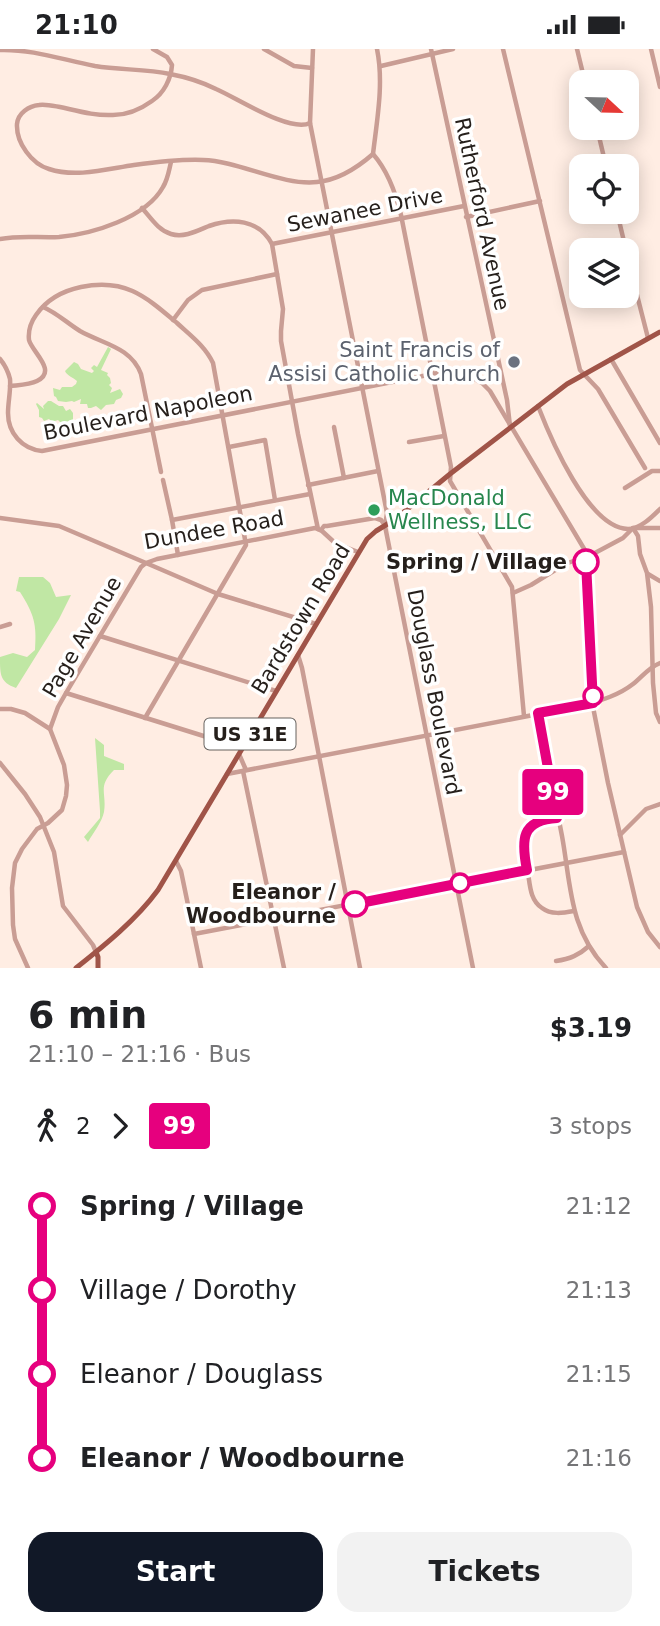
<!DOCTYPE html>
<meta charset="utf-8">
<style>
:root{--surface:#fff;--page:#f2f2f2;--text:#202124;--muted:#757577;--accent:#111827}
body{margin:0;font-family:"DejaVu Sans",sans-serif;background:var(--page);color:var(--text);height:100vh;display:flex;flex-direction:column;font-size:26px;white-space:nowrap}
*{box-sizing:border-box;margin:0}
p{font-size:23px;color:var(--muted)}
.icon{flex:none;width:38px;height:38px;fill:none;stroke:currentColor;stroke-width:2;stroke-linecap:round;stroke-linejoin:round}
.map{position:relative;height:919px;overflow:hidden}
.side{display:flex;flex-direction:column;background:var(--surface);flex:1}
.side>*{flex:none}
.badge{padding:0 14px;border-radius:5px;font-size:24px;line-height:46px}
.needle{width:46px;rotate:112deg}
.fabs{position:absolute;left:569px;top:21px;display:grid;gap:14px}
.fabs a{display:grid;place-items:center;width:70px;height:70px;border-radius:14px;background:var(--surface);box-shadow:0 4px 18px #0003;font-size:35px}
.map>.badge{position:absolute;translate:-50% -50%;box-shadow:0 0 0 4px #fff}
.legs{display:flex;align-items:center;gap:10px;height:77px;padding:0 28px;font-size:23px}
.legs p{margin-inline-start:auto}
.summary{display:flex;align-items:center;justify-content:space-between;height:119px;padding:0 28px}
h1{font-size:38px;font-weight:600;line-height:52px}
.action{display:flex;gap:14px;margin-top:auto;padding:14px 28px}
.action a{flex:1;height:80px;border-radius:21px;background:var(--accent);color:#fff;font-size:28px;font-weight:600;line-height:80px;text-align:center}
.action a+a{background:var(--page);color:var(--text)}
ul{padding:0 28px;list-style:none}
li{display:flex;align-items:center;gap:24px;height:84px;font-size:26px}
li i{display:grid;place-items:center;width:10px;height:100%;margin:0 9px;background:currentColor}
li i::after{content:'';width:18px;height:18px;margin:-9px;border:5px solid;border-radius:50%;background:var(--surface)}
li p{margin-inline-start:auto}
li:first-child i{background:linear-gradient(#0000 50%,currentColor 0)}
li:last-child i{background:linear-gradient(currentColor 50%,#0000 0)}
.status{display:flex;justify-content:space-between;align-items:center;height:49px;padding:0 35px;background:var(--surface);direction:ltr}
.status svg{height:19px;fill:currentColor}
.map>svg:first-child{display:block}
.green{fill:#c0e7a4}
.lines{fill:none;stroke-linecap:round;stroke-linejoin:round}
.minor{stroke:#c99d94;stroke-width:4.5}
.major{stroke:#a05448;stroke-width:5}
.line-1-casing{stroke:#fff;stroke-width:16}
.line-1{stroke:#e6007e;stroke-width:10}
.worship-dot{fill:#6b7280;stroke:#fff;stroke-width:2.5}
.leisure-dot{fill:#2e9e5b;stroke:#fff;stroke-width:2.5}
.stop-1-dot{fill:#fff;stroke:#e6007e;stroke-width:3.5}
.labels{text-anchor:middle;stroke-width:7;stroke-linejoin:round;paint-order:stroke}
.shield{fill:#fff;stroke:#66625f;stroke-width:2}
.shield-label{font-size:19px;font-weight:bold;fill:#251f1b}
.street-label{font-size:21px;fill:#251f1b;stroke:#fff}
.worship-label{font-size:21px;fill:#5b616d;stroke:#fff;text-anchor:end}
.leisure-label{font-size:21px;fill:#27864d;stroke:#fff;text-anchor:start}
.stop-label{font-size:21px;font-weight:bold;fill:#251f1b;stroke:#fff;text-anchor:end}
</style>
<div class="status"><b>21:10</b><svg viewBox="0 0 49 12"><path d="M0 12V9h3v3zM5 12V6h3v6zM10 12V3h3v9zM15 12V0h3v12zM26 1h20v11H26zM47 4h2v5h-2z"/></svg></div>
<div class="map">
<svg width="660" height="919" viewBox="0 0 660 919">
<rect width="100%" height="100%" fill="#ffede3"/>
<g class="green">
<path d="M108 298 111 300 101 321 108 324 107 326 110 329 111 334 109 336 112 339 110 344 120 340 123 345 121 349 116 351 114 355 106 356 101 361 96 357 91 359H88L87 355H80L81 350 74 353 72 352 66 353 58 352 56 348 54 347 53 339 60 341 62 338H72L76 335 77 332C73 328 67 327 65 322L74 313 78 315 81 320 92 324 94 322 91 319 94 316 97 318Z"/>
<polygon points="48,352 51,352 59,357 63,357 66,362 70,360 73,364 73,377 69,372 62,375 58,371 52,373 49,370 44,372 42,369 39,368 39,361 36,355 37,354 44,360 43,357"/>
<path d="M19 528H43L50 534 56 548 71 546 59 570 16 639C0 633 0 626 0 608L13 604 27 608 35 601C37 575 34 565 20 543L16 542Z"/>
<path d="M95 689 104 696V707L124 715V721H114C97 738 107 743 104 763 102 773 93 784 88 793L84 788 100 769V762Z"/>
</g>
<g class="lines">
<g class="minor">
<path d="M153 0 167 8 172 16C171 30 164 44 152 52 141 60 127 66 113 66 95 67 78 62 60 58 54 57 46 55 39 56 29 57 18 64 17 75 16 94 32 115 49 120 76 129 107 120 134 116 156 113 180 110 203 111 239 112 282 137 317 133 339 131 357 119 373 105"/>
<polyline points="264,0 294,17 312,19"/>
<polyline points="313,0 310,74 387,464 385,477 473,919"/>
<path d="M377 0C384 34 377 71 373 105 388 122 396 145 401 166L451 418 450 432 512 538 524 667"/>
<polyline points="431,0 507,351 510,377"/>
<polyline points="503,0 580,321 598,340 645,419"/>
<polyline points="577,0 585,33"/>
<polyline points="651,0 660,38"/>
<path d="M0 1C33 0 63 11 95 17 120 21 146 20 170 25 186 28 202 33 216 40 237 49 290 84 310 74"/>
<polyline points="381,17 453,0"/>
<polyline points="597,79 606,117"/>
<path d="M142 159C151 169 158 181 171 185 184 189 197 182 209 177 232 169 259 170 272 195L283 260 281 282V292L298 385 318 480"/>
<polyline points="617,163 626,201"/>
<polyline points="466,168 540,152"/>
<path d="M0 190C20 186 39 189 59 188 92 185 146 169 163 138 168 130 169 121 171 113"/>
<polyline points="272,195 464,157"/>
<polyline points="626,203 648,289"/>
<path d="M43 258C57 264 67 274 80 282 103 295 131 298 141 325L161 423"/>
<polyline points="173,271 188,251 202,241 277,225"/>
<path d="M0 310C5 316 8 322 10 330 11 341 8 353 8 364 8 384 22 400 42 402L443 323H455L471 328 482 334 490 342 586 503 593 658 608 734 637 858 648 883 660 898"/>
<polyline points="611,310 660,394"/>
<path d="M10 337C18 336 29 336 37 332 58 322 32 303 29 291 28 282 31 273 36 266 47 250 62 242 81 238 125 229 145 247 177 274 190 286 205 297 213 314L246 496 145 669"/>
<path d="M538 357C550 388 588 479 628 480 640 480 652 468 660 460"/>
<polyline points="334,378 344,429"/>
<polyline points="409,393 444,387"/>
<polyline points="229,398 265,391 275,451"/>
<polyline points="163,431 172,471 178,506"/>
<polyline points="308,436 378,422"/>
<polyline points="625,439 652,422 660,422"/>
<polyline points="0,469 59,477 146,514 157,510 315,479 322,482 335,494 358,503"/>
<polyline points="172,471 310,445"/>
<polyline points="633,479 638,487 640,505 647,524 651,558 653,634 656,664 660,673"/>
<polyline points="321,481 324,477 327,477 375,469 381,471 385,476"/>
<polyline points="648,525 660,532"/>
<polyline points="513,544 531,536 565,515 593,505 623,489 633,479 660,479"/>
<polyline points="0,578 10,575"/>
<polyline points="100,587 276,642"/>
<polyline points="298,606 302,619 360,919"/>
<polyline points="66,644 242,699"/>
<polyline points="0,660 11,660 25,664 50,680 64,716 67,736 66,747 62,761 48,774 37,780 22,800 15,814 12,839 13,876 15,890 28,919"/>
<path d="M538 664C547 705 554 746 562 787 571 836 569 880 606 919"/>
<polyline points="50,680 58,658 66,644 141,518 146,514 218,545 316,575"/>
<polyline points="239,705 246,721"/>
<polyline points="0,714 25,745 40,768 54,803 63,857 93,896 96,903"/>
<polyline points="243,722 284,919"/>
<path d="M227 725 585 656C602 651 619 646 633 635 642 628 649 618 660 614"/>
<path d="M557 769C518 771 522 794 528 824 530 836 530 851 542 859 551 866 563 864 574 862"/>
<polyline points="620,786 646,760 660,755"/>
<polyline points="176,812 181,822 201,919"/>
<polyline points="194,885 624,803"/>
<path d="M556 912C570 910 579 906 589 897"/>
</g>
<g class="major">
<polyline points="96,903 98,908 98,919"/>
<path d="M76 919C105 896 136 871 158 841L367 490 376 482 394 471 450 425 567 335 660 283"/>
</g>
</g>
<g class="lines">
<g class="line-1-casing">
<path id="line-1" d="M355 855 527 821C521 791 521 771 557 769L538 664 593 654 586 513"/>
</g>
<use href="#line-1" class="line-1"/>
</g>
<circle class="worship-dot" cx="514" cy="313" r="7"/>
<circle class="leisure-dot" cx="374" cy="461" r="7"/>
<g class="stop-1-dot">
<circle cx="586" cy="513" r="12"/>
<circle cx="593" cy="647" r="9"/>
<circle cx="460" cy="834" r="9"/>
<circle cx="355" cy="855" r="12"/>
</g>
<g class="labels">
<rect class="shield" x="204.5" y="669.5" width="91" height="31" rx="5"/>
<g class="shield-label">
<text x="250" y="692">US 31E</text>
</g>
<g class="street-label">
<text transform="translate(365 161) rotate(-11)" y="7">Sewanee Drive</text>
<text transform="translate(482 165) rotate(78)" y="7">Rutherford Avenue</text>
<text transform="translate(148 364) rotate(-11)" y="7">Boulevard Napoleon</text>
<text transform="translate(214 481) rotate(-10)" y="7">Dundee Road</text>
<text transform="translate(301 570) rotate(-59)" y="7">Bardstown Road</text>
<text transform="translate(82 588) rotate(-60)" y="7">Page Avenue</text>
<text transform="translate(434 643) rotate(79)" y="7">Douglass Boulevard</text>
</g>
<g class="worship-label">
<text x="500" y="308">Saint Francis of<tspan x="500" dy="24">Assisi Catholic Church</tspan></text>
</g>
<g class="leisure-label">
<text x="388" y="456">MacDonald<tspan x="388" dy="24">Wellness, LLC</tspan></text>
</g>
<g class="stop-label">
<text x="567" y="520">Spring / Village</text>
<text x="336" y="850">Eleanor /<tspan x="336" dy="24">Woodbourne</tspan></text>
</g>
</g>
</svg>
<div class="fabs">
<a><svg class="needle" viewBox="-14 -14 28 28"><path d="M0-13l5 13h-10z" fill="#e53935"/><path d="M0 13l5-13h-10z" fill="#757577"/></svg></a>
<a><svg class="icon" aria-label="locate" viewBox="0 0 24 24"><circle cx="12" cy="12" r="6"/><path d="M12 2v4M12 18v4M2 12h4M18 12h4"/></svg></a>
<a><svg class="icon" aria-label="layers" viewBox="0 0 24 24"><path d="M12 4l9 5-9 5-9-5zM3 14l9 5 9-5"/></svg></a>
</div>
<b class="badge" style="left:553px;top:743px;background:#e6007e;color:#fff">99</b>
</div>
<section class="side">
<div class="summary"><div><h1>6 min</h1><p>21:10 – 21:16 · Bus</p></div><b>$3.19</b></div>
<div class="legs"><svg class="icon" aria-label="walk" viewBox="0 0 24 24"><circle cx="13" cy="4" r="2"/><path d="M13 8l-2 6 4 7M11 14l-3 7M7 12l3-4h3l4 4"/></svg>2<svg class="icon" aria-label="forward" viewBox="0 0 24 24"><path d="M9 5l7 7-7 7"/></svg><b class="badge" style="background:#e6007e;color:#fff">99</b><p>3 stops</p></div>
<ul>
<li><i style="color:#e6007e"></i><b>Spring / Village</b><p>21:12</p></li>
<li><i style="color:#e6007e"></i><span>Village / Dorothy</span><p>21:13</p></li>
<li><i style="color:#e6007e"></i><span>Eleanor / Douglass</span><p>21:15</p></li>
<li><i style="color:#e6007e"></i><b>Eleanor / Woodbourne</b><p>21:16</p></li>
</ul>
<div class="action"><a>Start</a><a>Tickets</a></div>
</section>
